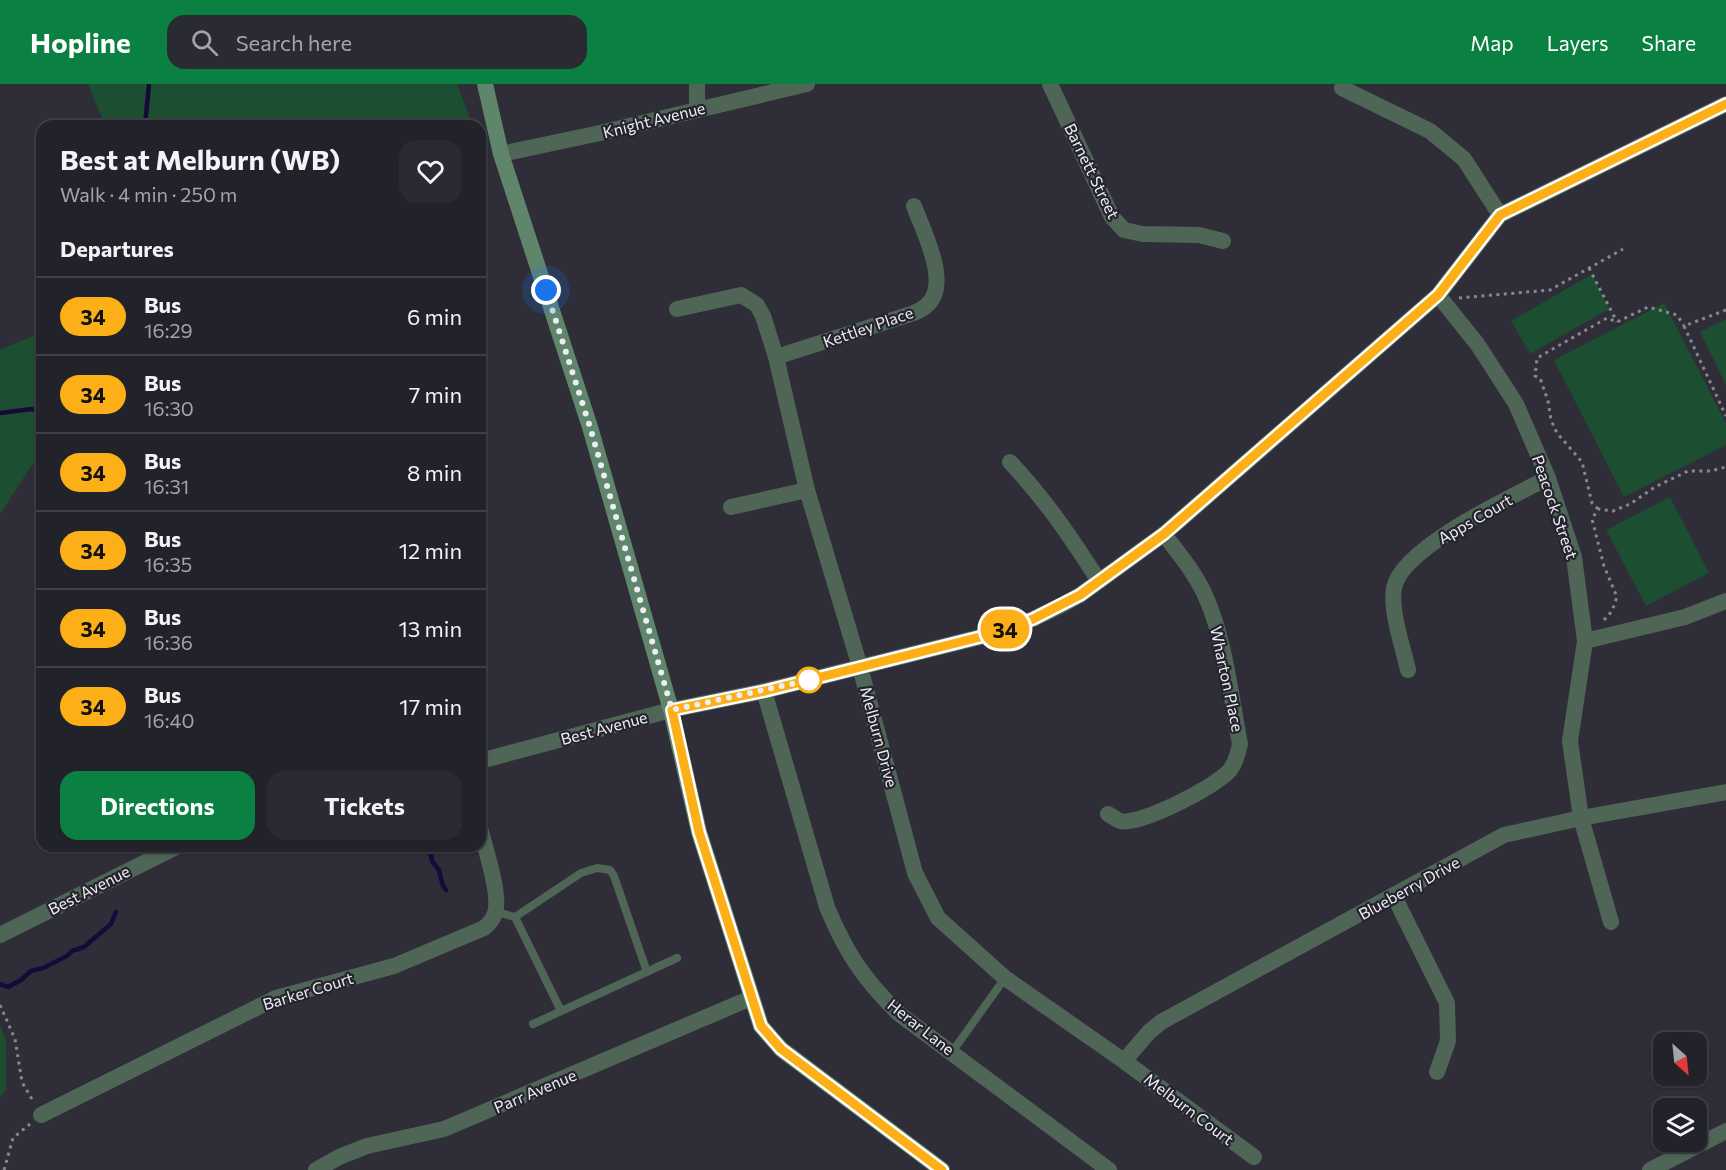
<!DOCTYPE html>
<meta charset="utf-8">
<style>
:root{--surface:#22222a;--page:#2a2a32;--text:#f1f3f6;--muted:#a2a4a8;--line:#3f3f47;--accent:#0b8043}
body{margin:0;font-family:Commissioner,sans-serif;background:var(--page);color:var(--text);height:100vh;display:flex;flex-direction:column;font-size:22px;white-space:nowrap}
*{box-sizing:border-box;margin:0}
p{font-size:20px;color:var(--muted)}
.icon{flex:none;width:33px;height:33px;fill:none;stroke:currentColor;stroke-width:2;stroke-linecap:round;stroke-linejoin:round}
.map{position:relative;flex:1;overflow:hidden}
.side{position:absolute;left:36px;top:36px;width:450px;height:732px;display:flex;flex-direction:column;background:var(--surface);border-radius:18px;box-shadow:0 2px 4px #0004,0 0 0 2px var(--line)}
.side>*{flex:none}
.badge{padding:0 12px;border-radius:20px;font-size:21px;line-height:39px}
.needle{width:39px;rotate:153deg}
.buttons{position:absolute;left:1653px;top:948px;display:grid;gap:12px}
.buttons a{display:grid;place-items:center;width:54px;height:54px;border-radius:12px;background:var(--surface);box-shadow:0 2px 4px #0004,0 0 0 2px var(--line);font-size:30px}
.you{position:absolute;width:30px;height:30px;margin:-15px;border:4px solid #fff;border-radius:50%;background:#1a73e8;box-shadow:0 0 0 9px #1a73e833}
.map>.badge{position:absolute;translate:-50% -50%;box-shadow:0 0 0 3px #fff}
h2{padding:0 24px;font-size:22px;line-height:54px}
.round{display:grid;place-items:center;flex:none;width:63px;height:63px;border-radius:18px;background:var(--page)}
.head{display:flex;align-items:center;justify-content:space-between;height:102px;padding:0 24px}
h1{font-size:28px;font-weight:700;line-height:45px}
.action{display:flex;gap:12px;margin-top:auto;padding:12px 24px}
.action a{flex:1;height:69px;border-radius:18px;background:var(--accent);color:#fff;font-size:24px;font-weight:700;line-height:69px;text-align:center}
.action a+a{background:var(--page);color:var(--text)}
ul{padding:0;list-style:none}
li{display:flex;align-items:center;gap:18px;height:78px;padding:0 24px;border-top:2px solid var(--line)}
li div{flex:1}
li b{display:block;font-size:22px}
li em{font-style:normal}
li .badge{min-width:66px;font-weight:700;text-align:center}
header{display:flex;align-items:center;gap:36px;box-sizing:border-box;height:84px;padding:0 30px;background:var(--accent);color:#fff}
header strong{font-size:28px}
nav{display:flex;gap:33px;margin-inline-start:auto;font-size:21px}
.search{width:420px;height:54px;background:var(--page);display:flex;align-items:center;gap:15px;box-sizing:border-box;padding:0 21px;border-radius:18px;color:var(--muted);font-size:22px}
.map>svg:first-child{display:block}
.green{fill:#1c4e31}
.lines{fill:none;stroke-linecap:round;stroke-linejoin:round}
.stream{stroke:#180a38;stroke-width:4.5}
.path{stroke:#888790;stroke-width:3;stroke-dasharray:3 4.5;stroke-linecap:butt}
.service{stroke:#4f6656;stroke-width:8}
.minor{stroke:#4f6656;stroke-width:16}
.tertiary{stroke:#4f6656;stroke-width:16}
.secondary{stroke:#5f856b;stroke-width:16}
.line-casing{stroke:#fff;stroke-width:14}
.line{stroke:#fcaf17;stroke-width:9}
.walk{stroke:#ededf4;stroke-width:6;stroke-dasharray:0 10.8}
.stop-dot{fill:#fff;stroke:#fcaf17;stroke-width:3}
.labels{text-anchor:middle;stroke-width:4.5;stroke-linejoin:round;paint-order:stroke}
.street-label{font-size:16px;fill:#ededf4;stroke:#25232e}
</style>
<header>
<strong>Hopline</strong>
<div class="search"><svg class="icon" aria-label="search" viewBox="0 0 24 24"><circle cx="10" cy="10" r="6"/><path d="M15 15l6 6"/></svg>Search here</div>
<nav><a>Map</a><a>Layers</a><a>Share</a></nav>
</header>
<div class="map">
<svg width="1726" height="1086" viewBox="0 0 1726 1086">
<rect width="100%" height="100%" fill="#2e2d38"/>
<g class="green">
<polygon points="88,0 457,0 473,42 105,42"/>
<polygon points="1592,190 1609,225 1530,270 1511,237"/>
<polygon points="1664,219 1726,339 1726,361 1624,413 1554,276"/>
<polygon points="1726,235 1726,301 1700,248"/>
<polygon points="42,248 42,371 32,381 0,430 0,266"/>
<polygon points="1670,413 1709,489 1646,522 1606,446"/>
<polygon points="0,941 6,956 6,1006 0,1013"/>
</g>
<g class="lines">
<g class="stream">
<polyline points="145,42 149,0"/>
<polyline points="0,329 32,325 42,328"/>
<polyline points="429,762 432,777 439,786 443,802 446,806"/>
<polyline points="0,900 8,903 21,896 31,887 43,884 67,872 72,867 84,863 111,840 116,828"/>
</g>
<g class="path">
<polyline points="1589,184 1617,238"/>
<polyline points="1459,214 1550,206 1623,165"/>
<polyline points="1726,226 1684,242 1726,332"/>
<polyline points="1598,425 1592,419 1582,378 1557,349 1551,336 1548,317 1540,294 1535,292 1537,274 1607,234 1617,238 1648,223 1677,231 1684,242"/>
<polyline points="1604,536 1612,527 1617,513 1604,482 1592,435 1598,425 1613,427 1630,420 1655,403 1688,387 1710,387 1726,383"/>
<polyline points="0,921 15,955 22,998 33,1017"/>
<polyline points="4,1086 13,1054 30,1040"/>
</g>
<g class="service">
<polyline points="496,828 515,833 581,789 597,784 610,786 614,792 647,888"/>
<polyline points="515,833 561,927"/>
<polyline points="533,940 677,874"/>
<polyline points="952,968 1005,894"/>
</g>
<g class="minor">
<polyline points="1050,0 1112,133 1124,146 1143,150 1199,151 1223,157"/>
<polyline points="1342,4 1430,47 1464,75 1500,131"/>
<polyline points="697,25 697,0"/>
<polyline points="501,70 600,49 807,0"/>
<polyline points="1438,211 1478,261 1516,320 1548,394 1574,473 1585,557 1570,657 1581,734 1611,838"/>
<polyline points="677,225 741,211 757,221 763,232 776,273 807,406 860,583 915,789 938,834 1005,894 1124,977 1254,1073"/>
<path d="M776 273 914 229C918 227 923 225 926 222 952 201 923 147 914 122"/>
<path d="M1010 378C1045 415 1072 455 1099 497"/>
<polyline points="731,423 807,406"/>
<polyline points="1585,557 1685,533 1726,517"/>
<path d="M1408 586C1403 563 1390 527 1394 504 1401 464 1513 412 1548 394"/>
<path d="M764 607 827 823C846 869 863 894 898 929L1109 1086"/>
<polyline points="480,677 671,626 764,607 992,550 1033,535 1060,522 1080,511 1164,450 1438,211 1500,131 1726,20"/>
<path d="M1108 730C1112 732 1117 736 1120 737 1140 742 1217 702 1230 686 1236 678 1238 670 1240 660 1231 613 1225 555 1205 511 1195 489 1179 470 1164 450"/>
<polyline points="1394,812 1447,919 1448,957 1437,988"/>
<polyline points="0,851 178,762"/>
<polyline points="1124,977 1149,948 1161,938 1504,751 1581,734 1726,708"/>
<path d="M41 1031 276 914 394 882 484 844C489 840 493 836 495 829 501 811 485 764 480 744"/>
<polyline points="316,1086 339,1073 367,1062 444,1045 751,914"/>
</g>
<polyline class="tertiary" points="1650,1086 1726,1047"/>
<polyline class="secondary" points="485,0 501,70 590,343 671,626 699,748 761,942 781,965 942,1086"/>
</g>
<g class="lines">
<g class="line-casing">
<polyline id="line" points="942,1086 781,965 761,942 699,748 672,626 765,607 992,550 1033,535 1080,511 1164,450 1438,211 1500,131 1726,20"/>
</g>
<use href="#line" class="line"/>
<polyline class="walk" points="546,206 590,343 672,626 809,596"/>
</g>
<circle class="stop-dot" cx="809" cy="596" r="12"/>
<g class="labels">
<g class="street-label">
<text transform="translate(654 36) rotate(-14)" y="6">Knight Avenue</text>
<text transform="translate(1092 87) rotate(64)" y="6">Barnett Street</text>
<text transform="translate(868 243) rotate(-19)" y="6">Kettley Place</text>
<text transform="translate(1555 423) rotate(71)" y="6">Peacock Street</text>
<text transform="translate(1475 435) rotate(-30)" y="6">Apps Court</text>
<text transform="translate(1227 595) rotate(78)" y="6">Wharton Place</text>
<text transform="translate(604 644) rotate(-15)" y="6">Best Avenue</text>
<text transform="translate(879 653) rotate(75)" y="6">Melburn Drive</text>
<text transform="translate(1409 804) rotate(-29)" y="6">Blueberry Drive</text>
<text transform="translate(89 806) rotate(-27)" y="6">Best Avenue</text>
<text transform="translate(308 907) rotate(-17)" y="6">Barker Court</text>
<text transform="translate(921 943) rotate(38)" y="6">Herar Lane</text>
<text transform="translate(535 1007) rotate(-23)" y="6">Parr Avenue</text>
<text transform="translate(1189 1025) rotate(37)" y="6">Melburn Court</text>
</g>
</g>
</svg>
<div class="buttons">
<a><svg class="needle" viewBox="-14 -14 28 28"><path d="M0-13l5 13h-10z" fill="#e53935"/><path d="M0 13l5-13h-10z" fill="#a2a4a8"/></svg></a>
<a><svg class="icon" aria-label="layers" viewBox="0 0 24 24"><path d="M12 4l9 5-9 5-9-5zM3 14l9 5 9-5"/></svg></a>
</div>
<div class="you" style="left:546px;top:206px"></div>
<b class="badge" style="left:1005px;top:545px;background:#fcaf17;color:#111">34</b>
<section class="side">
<div class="head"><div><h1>Best at Melburn (WB)</h1><p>Walk · 4 min · 250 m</p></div><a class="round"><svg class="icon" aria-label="heart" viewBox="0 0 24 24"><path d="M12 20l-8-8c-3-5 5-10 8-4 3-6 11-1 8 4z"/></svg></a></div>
<h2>Departures</h2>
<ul>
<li><span class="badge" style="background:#fcaf17;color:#111">34</span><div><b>Bus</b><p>16:29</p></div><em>6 min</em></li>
<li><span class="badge" style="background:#fcaf17;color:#111">34</span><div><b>Bus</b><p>16:30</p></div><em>7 min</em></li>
<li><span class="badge" style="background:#fcaf17;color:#111">34</span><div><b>Bus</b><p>16:31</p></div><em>8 min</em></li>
<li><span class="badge" style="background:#fcaf17;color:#111">34</span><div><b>Bus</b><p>16:35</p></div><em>12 min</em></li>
<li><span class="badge" style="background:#fcaf17;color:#111">34</span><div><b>Bus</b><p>16:36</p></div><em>13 min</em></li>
<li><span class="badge" style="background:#fcaf17;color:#111">34</span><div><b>Bus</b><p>16:40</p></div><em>17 min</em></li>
</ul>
<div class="action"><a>Directions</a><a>Tickets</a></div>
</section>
</div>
